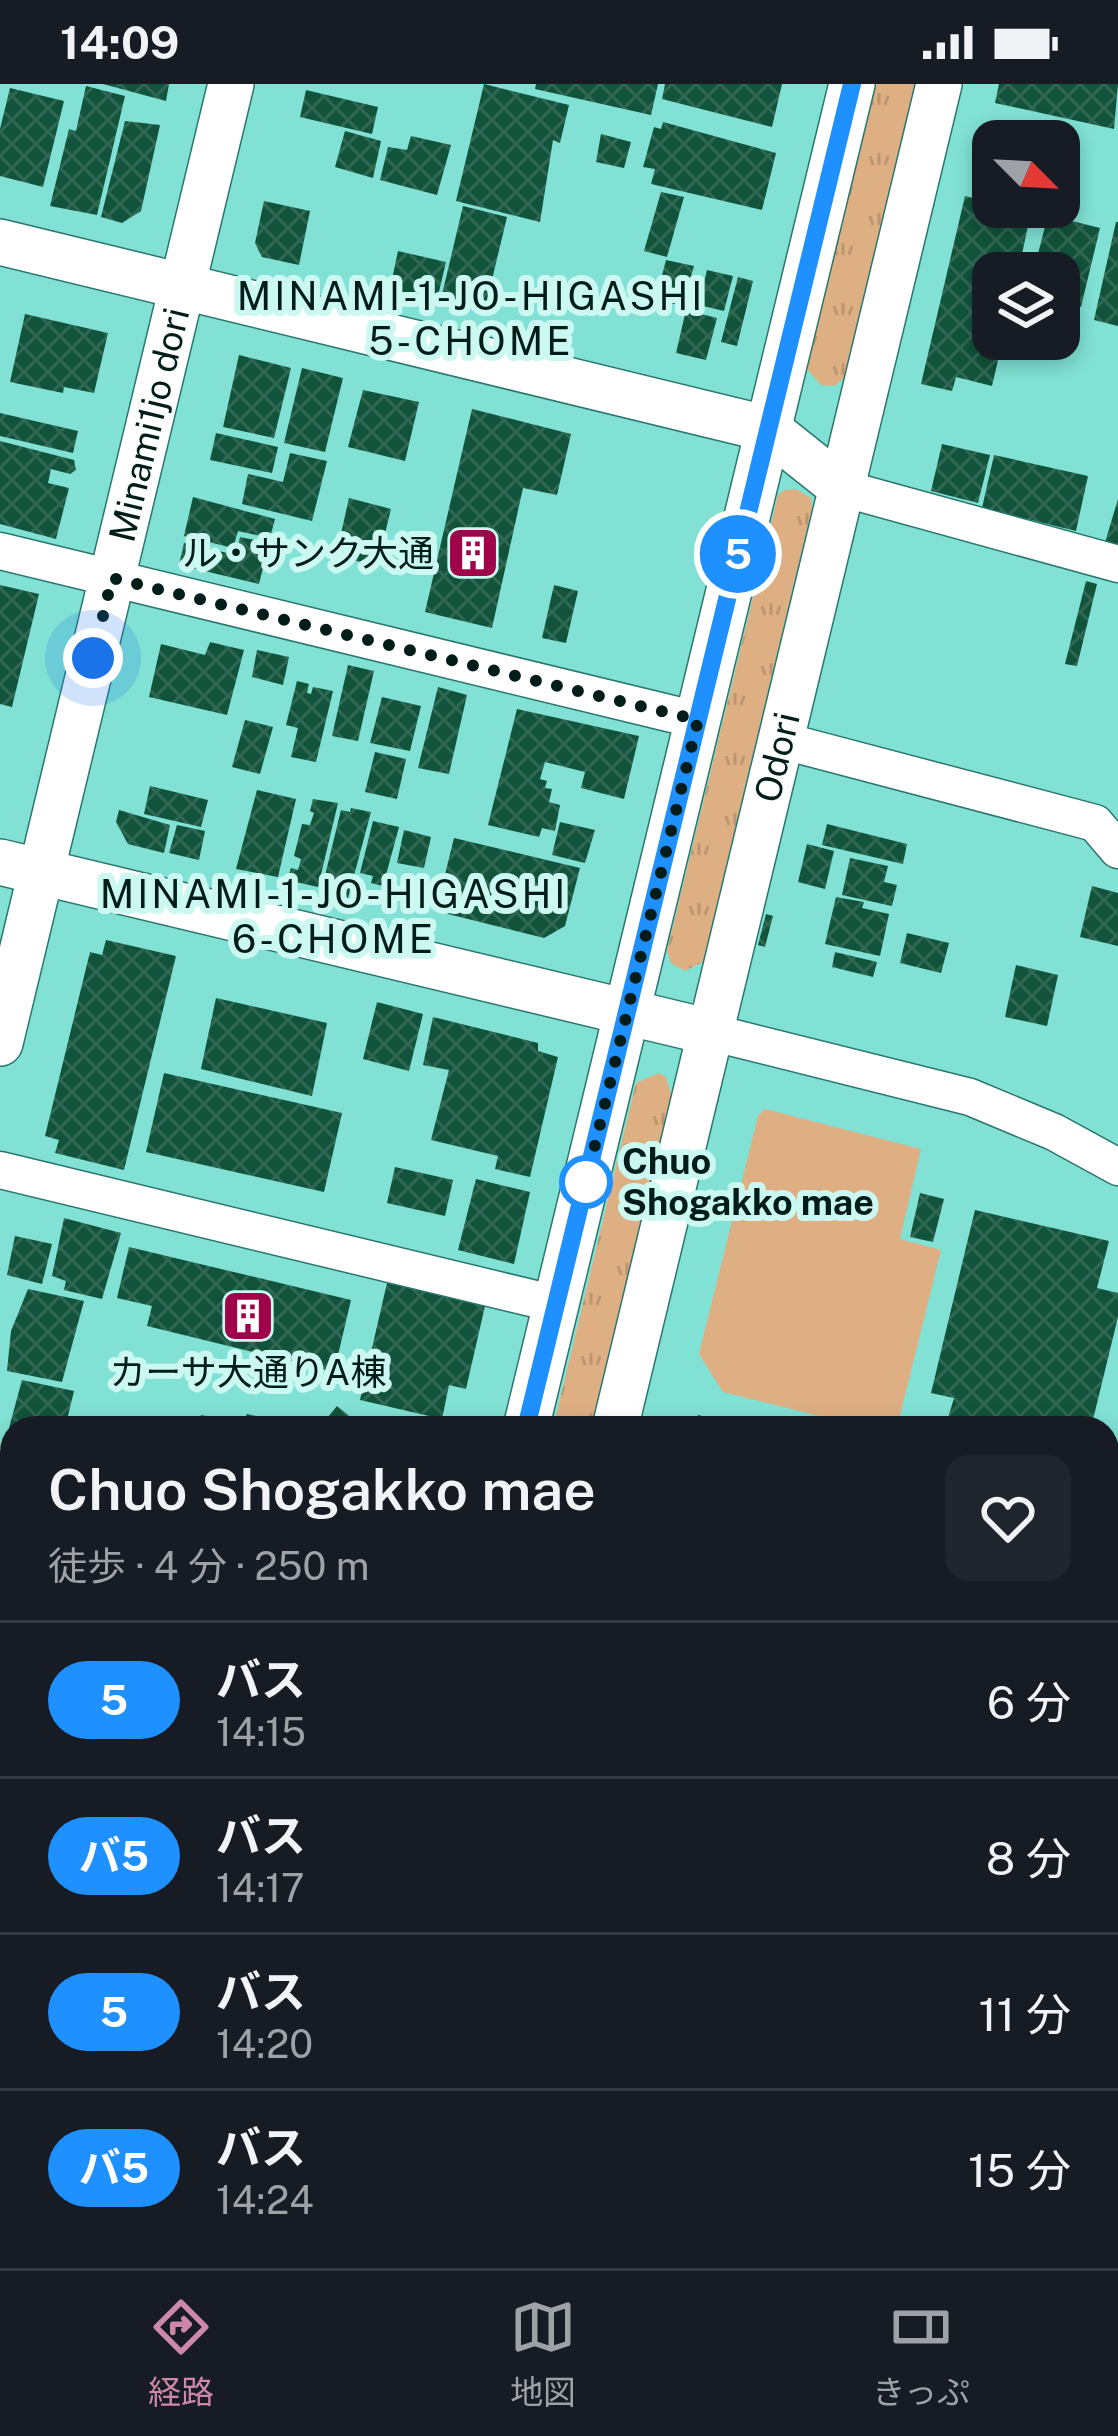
<!DOCTYPE html>
<html lang="ja">
<meta charset="utf-8">
<style>
:root{--surface:#171b24;--page:#20242c;--text:#f1f3f6;--muted:#9ea1a6;--line:#363941;--accent:#cc87a9}
body{margin:0;font-family:"Public Sans","Noto Sans JP",sans-serif;background:var(--page);color:var(--text);height:100vh;display:flex;flex-direction:column;font-size:45px;white-space:nowrap}
*{box-sizing:border-box;margin:0}
p{font-size:39px;color:var(--muted)}
.icon{flex:none;width:66px;height:66px;fill:none;stroke:currentColor;stroke-width:2;stroke-linecap:round;stroke-linejoin:round}
.map{position:relative;flex:1;overflow:hidden}
.drawer{position:absolute;left:0px;top:1332px;width:1119px;height:852px;display:flex;flex-direction:column;background:var(--surface);border-radius:36px 36px 0 0;box-shadow:0 6px 18px #0003}
.drawer>*{flex:none}
.badge{padding:0 24px;border-radius:39px;font-size:42px;line-height:78px}
.needle{width:78px;rotate:114deg}
.fabs{position:absolute;left:972px;top:36px;display:grid;gap:24px}
.fabs a{display:grid;place-items:center;width:108px;height:108px;border-radius:24px;background:var(--surface);box-shadow:0 6px 18px #0003;font-size:60px}
.you{position:absolute;width:60px;height:60px;margin:-30px;border:9px solid #fff;border-radius:50%;background:#1a73e8;box-shadow:0 0 0 18px #1a73e833}
.map>.badge{position:absolute;translate:-50% -50%;box-shadow:0 0 0 6px #fff}
.round{display:grid;place-items:center;flex:none;width:126px;height:126px;border-radius:24px;background:var(--page)}
.head{display:flex;align-items:center;justify-content:space-between;height:204px;padding:0 48px}
h1{font-size:57px;font-weight:600;line-height:90px}
ul{padding:0;list-style:none}
li{display:flex;align-items:center;gap:36px;height:156px;padding:0 48px;border-top:3px solid var(--line)}
li div{flex:1}
li b{display:block;font-size:45px}
li em{font-style:normal}
li .badge{min-width:132px;font-weight:700;text-align:center}
.status{display:flex;justify-content:space-between;align-items:center;height:84px;padding:0 60px;background:var(--surface);direction:ltr}
.status svg{height:33px;fill:currentColor}
.dock{display:flex;justify-content:space-around;align-items:center;height:168px;border-top:3px solid var(--line);background:var(--surface);font-size:33px;color:var(--muted)}
.dock a{display:grid;justify-items:center;gap:6px}
.dock .current{color:var(--accent)}
.map>svg:first-child{display:block}
.grass{fill:url(#grass-tufts)}
.garden{fill:#deaf83}
.building{fill:url(#building-cross-hatch)}
.lines{fill:none;stroke-linecap:round;stroke-linejoin:round}
.minor-casing{stroke:#2a776e;stroke-width:39}
.tertiary-casing{stroke:#2a776e;stroke-width:48}
.primary-casing{stroke:#fff;stroke-width:60}
.path{stroke:#45877f;stroke-width:6;stroke-dasharray:6 9;stroke-linecap:butt}
.minor{stroke:#fff;stroke-width:36}
.tertiary{stroke:#fff;stroke-width:45}
.primary{stroke:#ccbbe2;stroke-width:57}
.line-casing{stroke:#fff;stroke-width:27}
.line{stroke:#1e90ff;stroke-width:18}
.walk{stroke:#001d1a;stroke-width:12;stroke-dasharray:0 21.6}
.stop-dot{fill:#fff;stroke:#1e90ff;stroke-width:6}
.labels{text-anchor:middle;stroke-width:12;stroke-linejoin:round;paint-order:stroke}
.street-label{font-size:36px;fill:#001d1a;stroke:#cbf8f1}
.poi-label{font-size:36px;fill:#001d1a;stroke:#cbf8f1;text-anchor:end}
.stop-label{font-size:36px;font-weight:bold;fill:#001d1a;stroke:#cbf8f1;text-anchor:start}
.neighbourhood-label{font-size:39px;letter-spacing:3px;fill:#001d1a;stroke:#cbf8f1}
</style>
<div class="status"><b>14:09</b><svg viewBox="0 0 49 12"><path d="M0 12V9h3v3zM5 12V6h3v6zM10 12V3h3v9zM15 12V0h3v12zM26 1h20v11H26zM47 4h2v5h-2z"/></svg></div>
<div class="map">
<svg width="1118" height="2184" viewBox="0 0 1118 2184">
<defs>
<pattern id="grass-tufts" width="24" height="20" patternUnits="userSpaceOnUse" patternTransform="scale(3)"><rect width="24" height="20" fill="#deaf83"/><path d="M3 7l-1-3M5 7V3M7 7l1-3M15 17l-1-3M17 17v-4M19 17l1-3" fill="none" stroke="#bd9671"/></pattern>
<pattern id="building-cross-hatch" width="8" height="8" patternUnits="userSpaceOnUse" patternTransform="scale(3)"><rect width="8" height="8" fill="#11533b"/><path d="M0 0l8 8M0 8l8-8" fill="none" stroke="#316854"/></pattern>
</defs>
<rect width="100%" height="100%" fill="#80e1d4"/>
<g class="grass">
<polygon points="876,0 916,0 846,293 834,302 821,301 807,285"/>
<polygon points="796,405 811,414 812,424 703,878 685,887 671,879 667,867 778,411 784,406"/>
<polygon points="659,989 666,993 671,1010 592,1344 553,1344 636,999"/>
<polygon points="0,1803 12,1829 12,2172 161,2172 165,2184 0,2184"/>
</g>
<polygon class="garden" points="765,1025 921,1065 900,1155 941,1166 897,1344 868,1344 723,1308 699,1270 758,1032"/>
<g class="building">
<polygon points="103,0 169,0 166,17"/>
<polygon points="484,0 569,21 560,59 553,56 540,138 456,117"/>
<polygon points="536,0 658,0 651,31 535,5"/>
<polygon points="665,0 782,0 772,43 662,15"/>
<polygon points="999,0 1118,0 1114,45 995,19"/>
<polygon points="86,2 125,12 97,131 50,122 69,45 76,47"/>
<polygon points="10,4 64,17 43,103 0,92 0,45"/>
<polygon points="306,6 378,23 372,50 300,33"/>
<polygon points="125,37 160,41 141,127 122,139 101,133"/>
<polygon points="663,38 776,69 762,126 651,100 655,85 643,83 654,43 661,45"/>
<polygon points="345,47 381,57 373,94 335,83"/>
<polygon points="601,50 631,58 624,84 596,78"/>
<polygon points="411,52 451,61 437,111 380,96 388,63 407,66"/>
<polygon points="661,108 684,113 667,173 644,167"/>
<polygon points="965,112 993,119 993,123 1032,123 1018,189 993,189 993,255 1003,255 992,302 956,293 952,307 921,300"/>
<polygon points="264,117 310,127 299,181 262,173 255,159"/>
<polygon points="463,122 507,133 485,225 441,215"/>
<polygon points="1048,131 1100,144 1081,223 1059,217 1059,189 1033,189"/>
<polygon points="1116,138 1118,138 1118,242 1094,236"/>
<polygon points="398,167 446,178 437,216 390,205"/>
<polygon points="666,176 694,182 682,222 656,215"/>
<polygon points="707,186 733,192 724,227 699,221"/>
<polygon points="738,193 753,197 737,262 721,258"/>
<polygon points="686,226 717,234 706,276 676,269"/>
<polygon points="25,230 108,249 94,309 64,303 63,309 10,298"/>
<polygon points="239,271 291,284 274,354 223,343"/>
<polygon points="302,284 343,294 325,368 284,359"/>
<polygon points="363,306 419,318 405,377 348,363"/>
<polygon points="472,325 571,350 557,411 523,404 492,544 425,528"/>
<polygon points="0,329 78,347 73,369 0,352"/>
<polygon points="216,349 278,363 272,389 210,376"/>
<polygon points="0,357 74,376 76,386 70,390 51,385 48,399 69,404 56,455 0,440"/>
<polygon points="942,360 990,371 978,419 931,407"/>
<polygon points="290,369 327,377 312,437 242,420 248,390 283,398"/>
<polygon points="994,371 1088,392 1076,447 982,424"/>
<polygon points="193,413 275,435 270,454 238,447 233,464 184,452"/>
<polygon points="349,414 391,425 377,482 336,472"/>
<polygon points="1118,415 1118,465 1104,462"/>
<polygon points="240,453 269,459 259,500 179,481 184,459 236,471"/>
<polygon points="1086,497 1097,500 1077,582 1065,580"/>
<polygon points="0,501 39,510 12,623 0,620"/>
<polygon points="554,501 578,507 566,559 542,554"/>
<polygon points="210,558 244,566 227,631 149,613 161,560 205,571"/>
<polygon points="257,566 289,573 283,601 252,593"/>
<polygon points="348,581 374,587 358,657 332,652"/>
<polygon points="297,597 309,600 307,609 311,610 313,603 333,607 316,678 291,673 298,644 286,641"/>
<polygon points="438,603 467,611 449,690 418,684"/>
<polygon points="382,613 421,622 410,667 370,659"/>
<polygon points="517,625 639,652 624,715 581,704 585,688 545,678 540,695 547,697 545,704 552,705 549,718 560,721 555,747 542,744 539,753 488,741"/>
<polygon points="245,636 273,643 260,690 232,683"/>
<polygon points="375,668 406,675 397,715 365,708"/>
<polygon points="150,702 208,716 201,743 144,730"/>
<polygon points="257,706 296,715 278,793 236,785"/>
<polygon points="313,715 338,719 318,803 287,796 291,784 298,786 301,775 294,772 302,740 310,741 314,729 310,727"/>
<polygon points="351,724 371,728 348,814 321,808 341,726 350,728"/>
<polygon points="119,726 170,741 164,769 128,760 116,738"/>
<polygon points="373,737 399,743 383,802 371,799 373,792 360,789"/>
<polygon points="560,738 595,746 585,779 552,771"/>
<polygon points="827,740 907,760 903,780 822,761"/>
<polygon points="177,741 205,747 199,776 169,769"/>
<polygon points="404,746 431,753 424,784 397,779"/>
<polygon points="454,754 580,784 565,842 544,854 436,827"/>
<polygon points="807,760 834,767 825,805 798,798"/>
<polygon points="850,774 888,782 884,798 897,801 892,822 842,811"/>
<polygon points="1092,802 1118,809 1118,862 1080,853"/>
<polygon points="836,813 864,818 862,824 889,830 880,872 825,860"/>
<polygon points="766,830 773,832 765,863 758,861"/>
<polygon points="907,849 949,859 941,889 900,879"/>
<polygon points="106,856 176,872 124,1086 55,1069 59,1056 45,1052 90,868 102,871"/>
<polygon points="835,868 877,878 873,893 832,883"/>
<polygon points="1016,881 1058,891 1047,942 1005,933"/>
<polygon points="216,914 327,939 312,1012 201,985"/>
<polygon points="377,918 423,930 409,987 363,975"/>
<polygon points="433,933 538,959 538,967 558,973 530,1093 495,1085 498,1072 431,1056 449,986 423,981"/>
<polygon points="164,989 342,1029 324,1108 146,1068"/>
<polygon points="395,1083 453,1096 445,1132 387,1119"/>
<polygon points="476,1095 530,1108 514,1180 458,1166"/>
<polygon points="920,1109 944,1115 933,1158 910,1153"/>
<polygon points="975,1126 1109,1157 1097,1204 1118,1209 1118,1233 1091,1344 945,1344 954,1314 931,1309"/>
<polygon points="64,1134 121,1149 102,1215 64,1206 66,1197 52,1192"/>
<polygon points="15,1152 52,1160 42,1200 7,1191"/>
<polygon points="129,1163 351,1216 334,1288 147,1242 152,1222 117,1214"/>
<polygon points="387,1199 485,1222 466,1305 449,1301 442,1335 360,1316"/>
<polygon points="28,1205 84,1217 62,1298 7,1287 11,1247"/>
<polygon points="22,1296 74,1307 65,1344 9,1344"/>
<polygon points="337,1322 364,1344 319,1344"/>
<polygon points="247,1330 265,1334 262,1344 197,1344 201,1331 243,1339"/>
<polygon points="698,1331 746,1342 745,1344 695,1344"/>
<polygon points="1107,1748 1118,1750 1118,1824 1107,1821"/>
<polygon points="1116,1919 1118,1919 1118,2027 1107,2024 1107,1959"/>
<polygon points="1109,2091 1118,2093 1118,2138 1111,2166 1107,2165"/>
<polygon points="625,2172 687,2172 706,2176 704,2184 623,2184"/>
<polygon points="747,2172 812,2172 817,2174 815,2184 768,2184 746,2179"/>
<polygon points="976,2172 1053,2172 1050,2183 1027,2177 1026,2184"/>
</g>
<g class="lines">
<g class="minor-casing">
<g id="minor">
<polyline points="842,404 1118,480"/>
<polyline points="0,467 697,636"/>
<polyline points="780,656 1095,739 1118,766"/>
<polyline points="710,948 970,1013 1054,1048 1118,1083"/>
<polyline points="0,1086 556,1220"/>
<polyline points="0,1760 12,1785"/>
<polyline points="1107,2065 1118,2067"/>
<polyline points="189,2172 193,2184"/>
<polyline points="609,2184 612,2172"/>
<polyline points="856,2184 858,2172"/>
</g>
</g>
<g class="tertiary-casing">
<g id="tertiary">
<polyline points="0,158 768,345 842,404"/>
<polyline points="0,778 710,948"/>
<path id="s1" d="M0 959 231 0"/>
<polyline points="526,1344 852,0"/>
<path id="s2" d="M615 1344 939 0"/>
<polyline points="324,2184 326,2172"/>
<polyline points="369,2184 371,2172"/>
</g>
</g>
<g class="primary-casing">
<g id="primary">
<polyline points="0,1394 12,1395"/>
<polyline points="0,1455 12,1454"/>
<polyline points="1107,1651 1118,1654"/>
<polyline points="1107,1704 1118,1707"/>
</g>
</g>
<g class="path">
<polyline points="0,2119 12,2143"/>
<polyline points="0,2149 12,2163"/>
<polyline points="23,2172 38,2184"/>
</g>
<use href="#minor" class="minor"/>
<use href="#tertiary" class="tertiary"/>
<use href="#primary" class="primary"/>
</g>
<g class="lines">
<g class="line-casing">
<polyline id="line" points="526,1344 852,0"/>
</g>
<use href="#line" class="line"/>
<polyline class="walk" points="93,574 112,494 698,636 586,1098"/>
</g>
<defs>
<g id="building-square" transform="scale(2.7)"><rect x="-9" y="-9" width="18" height="18" rx="4" fill="#9f044a" stroke="#cbf8f1"/><path d="M-4-6H4V6H1V3H-1V6H-4ZM-2.5-4.3h1.7v1.8h-1.7ZM.8-4.3h1.7v1.8H.8ZM-2.5-1h1.7V.8h-1.7ZM.8-1h1.7V.8H.8Z" fill="#fff"/></g>
</defs>
<g fill-rule="evenodd">
<use href="#building-square" x="473" y="469"/>
<use href="#building-square" x="248" y="1232"/>
</g>
<circle class="stop-dot" cx="586" cy="1098" r="24"/>
<g class="labels">
<g class="street-label">
<text dy="13" stroke="none"><textPath href="#s1" startOffset="636">Minami1jo dori</textPath></text>
<text dy="13" stroke="none"><textPath href="#s2" startOffset="690">Odori</textPath></text>
</g>
<g class="poi-label">
<text x="434" y="482">ル・サンク大通</text>
<text x="248" y="1301" text-anchor="middle">カーサ大通りA棟</text>
</g>
<g class="stop-label">
<text x="622" y="1090">Chuo<tspan x="622" dy="41">Shogakko mae</tspan></text>
</g>
<g class="neighbourhood-label">
<text x="471" y="226">MINAMI-1-JO-HIGASHI<tspan x="471" dy="45">5-CHOME</tspan></text>
<text x="334" y="824">MINAMI-1-JO-HIGASHI<tspan x="334" dy="45">6-CHOME</tspan></text>
</g>
</g>
</svg>
<div class="fabs">
<a><svg class="needle" viewBox="-14 -14 28 28"><path d="M0-13l5 13h-10z" fill="#e53935"/><path d="M0 13l5-13h-10z" fill="#9ea1a6"/></svg></a>
<a><svg class="icon" aria-label="layers" viewBox="0 0 24 24"><path d="M12 4l9 5-9 5-9-5zM3 14l9 5 9-5"/></svg></a>
</div>
<div class="you" style="left:93px;top:574px"></div>
<b class="badge" style="left:738px;top:470px;background:#1e90ff;color:#fff">5</b>
<section class="drawer">
<div class="head"><div><h1>Chuo Shogakko mae</h1><p>徒歩 · 4 分 · 250 m</p></div><a class="round"><svg class="icon" aria-label="heart" viewBox="0 0 24 24"><path d="M12 20l-8-8c-3-5 5-10 8-4 3-6 11-1 8 4z"/></svg></a></div>
<ul>
<li><span class="badge" style="background:#1e90ff;color:#fff">5</span><div><b>バス</b><p>14:15</p></div><em>6 分</em></li>
<li><span class="badge" style="background:#1e90ff;color:#fff">バ5</span><div><b>バス</b><p>14:17</p></div><em>8 分</em></li>
<li><span class="badge" style="background:#1e90ff;color:#fff">5</span><div><b>バス</b><p>14:20</p></div><em>11 分</em></li>
<li><span class="badge" style="background:#1e90ff;color:#fff">バ5</span><div><b>バス</b><p>14:24</p></div><em>15 分</em></li>
</ul>
</section>
</div>
<nav class="dock">
<a class="current"><svg class="icon" aria-label="directions" viewBox="0 0 24 24"><path d="M12 3l9 9-9 9-9-9zM9 14v-3h6M13 9l2 2-2 2"/></svg>経路</a>
<a><svg class="icon" aria-label="map" viewBox="0 0 24 24"><path d="M3 6l6-2 6 2 6-2v14l-6 2-6-2-6 2zM9 4v14M15 6v14"/></svg>地図</a>
<a><svg class="icon" aria-label="tickets" viewBox="0 0 24 24"><path d="M3 7h18v10H3zM15 7v10"/></svg>きっぷ</a>
</nav>
